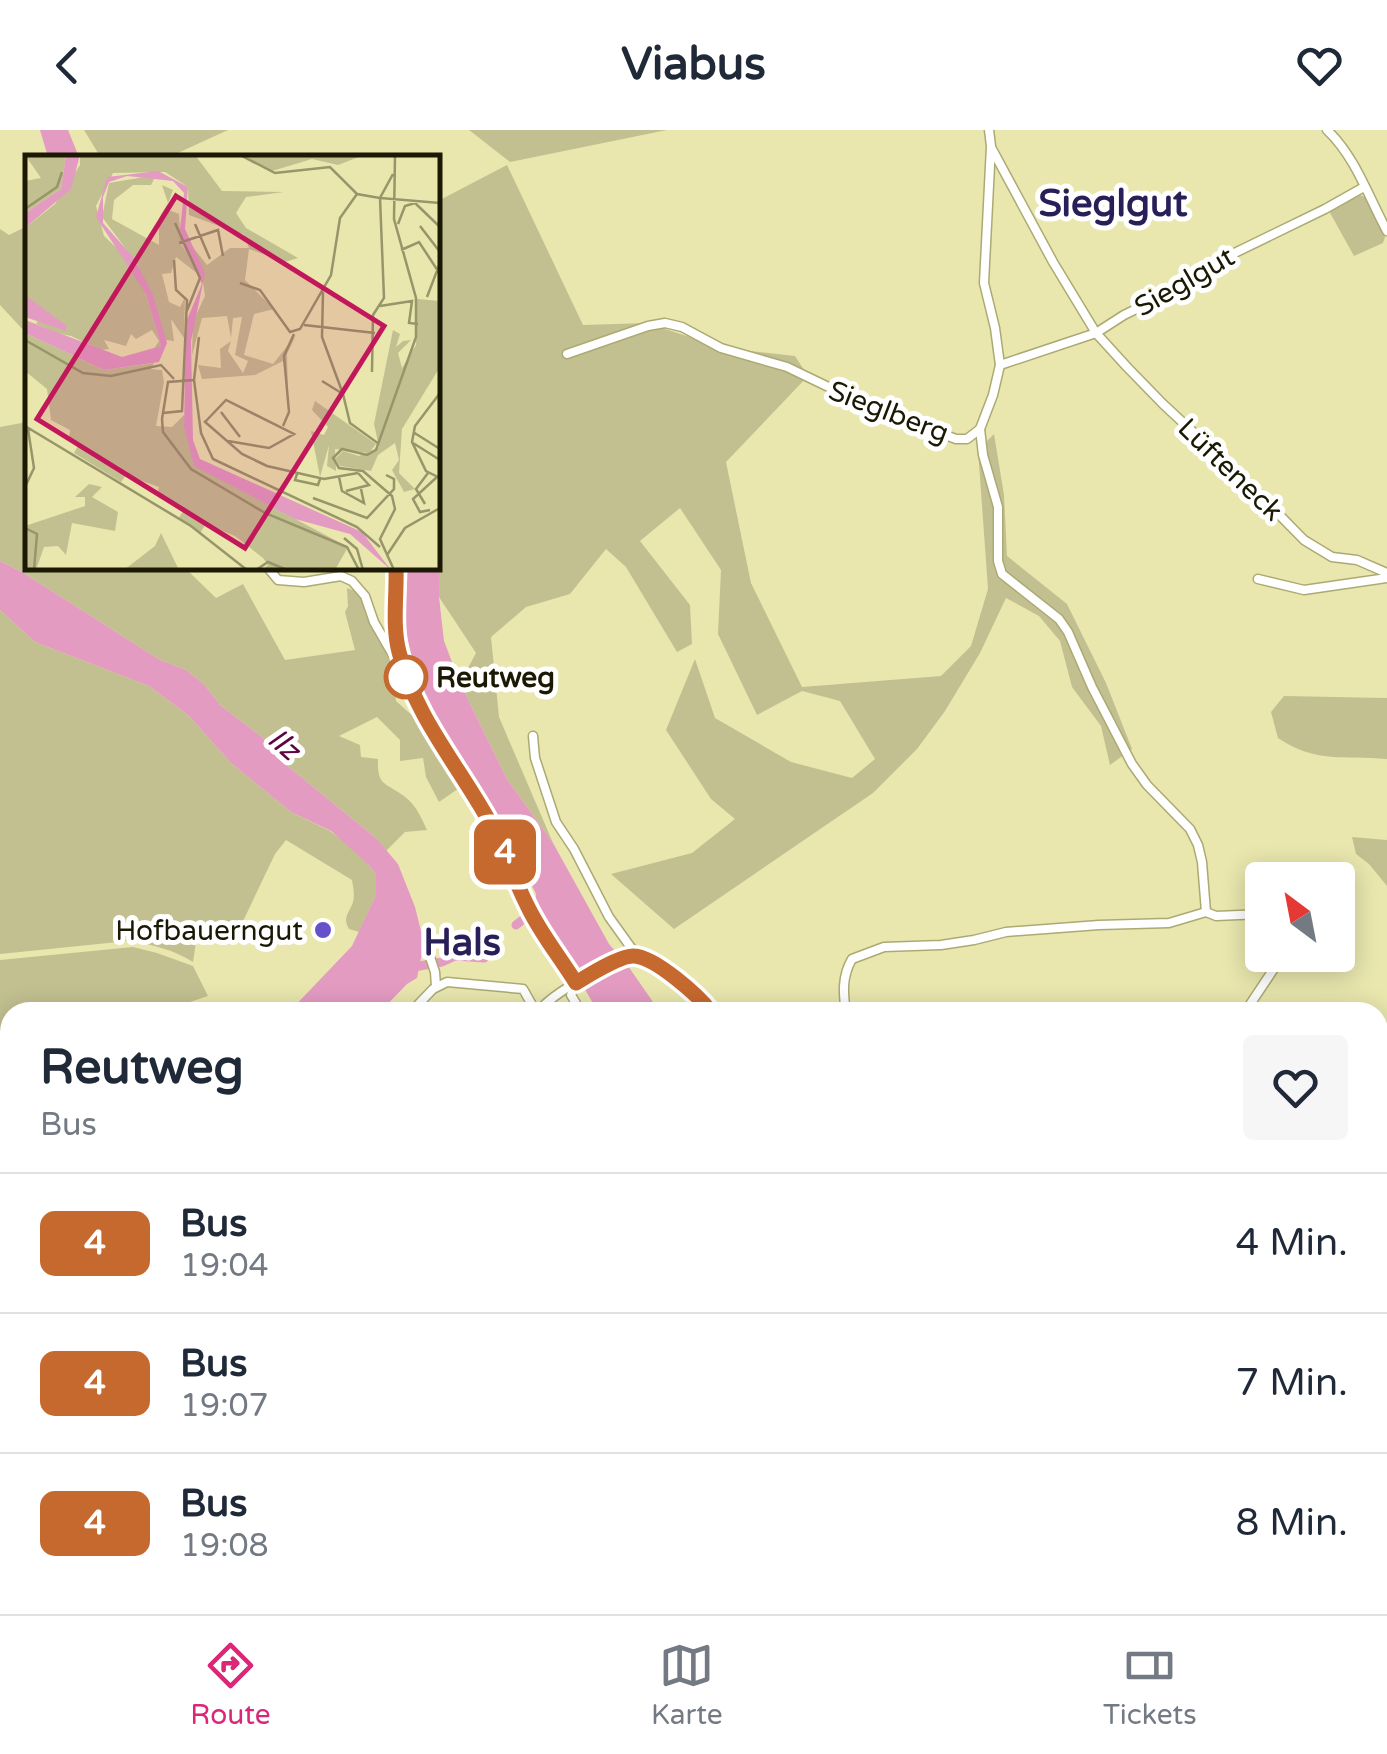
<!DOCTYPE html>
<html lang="de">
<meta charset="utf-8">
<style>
:root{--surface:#fff;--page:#f6f6f7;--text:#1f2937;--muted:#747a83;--line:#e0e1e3;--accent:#db2777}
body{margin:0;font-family:"Varela Round",sans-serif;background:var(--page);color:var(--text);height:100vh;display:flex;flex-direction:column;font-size:38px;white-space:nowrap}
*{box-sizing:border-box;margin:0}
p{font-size:32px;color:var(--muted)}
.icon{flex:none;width:55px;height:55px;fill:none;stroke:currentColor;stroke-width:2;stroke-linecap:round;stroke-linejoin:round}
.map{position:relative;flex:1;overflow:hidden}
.details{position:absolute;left:0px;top:872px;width:1388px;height:612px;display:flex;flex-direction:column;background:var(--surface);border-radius:30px 30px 0 0;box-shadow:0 5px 25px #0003}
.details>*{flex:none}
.badge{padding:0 20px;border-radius:15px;font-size:35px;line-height:65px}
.needle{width:65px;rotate:328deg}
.controls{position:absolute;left:1245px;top:732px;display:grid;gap:20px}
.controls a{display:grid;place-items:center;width:110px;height:110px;border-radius:10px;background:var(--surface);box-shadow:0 5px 25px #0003;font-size:50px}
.map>.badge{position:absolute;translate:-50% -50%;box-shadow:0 0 0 5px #fff}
.round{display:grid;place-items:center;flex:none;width:105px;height:105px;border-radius:10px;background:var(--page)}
.head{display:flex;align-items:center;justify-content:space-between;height:170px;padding:0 40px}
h1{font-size:48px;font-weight:800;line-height:75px}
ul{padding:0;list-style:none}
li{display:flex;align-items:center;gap:30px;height:140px;padding:0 40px;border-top:2px solid var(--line)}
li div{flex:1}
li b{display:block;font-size:38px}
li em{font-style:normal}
li .badge{min-width:110px;font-weight:700;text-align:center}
header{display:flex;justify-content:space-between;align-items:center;height:130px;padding:0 40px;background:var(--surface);font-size:45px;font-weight:800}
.menu{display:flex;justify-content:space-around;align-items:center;height:140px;border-top:2px solid var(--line);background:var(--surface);font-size:28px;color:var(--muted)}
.menu a{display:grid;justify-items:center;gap:5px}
.menu .current{color:var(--accent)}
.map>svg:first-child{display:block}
.green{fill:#c2c090}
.water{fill:#e39bc2}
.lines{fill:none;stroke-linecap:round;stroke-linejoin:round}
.canal{stroke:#e39bc2;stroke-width:9}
.street-casing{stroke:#acaa73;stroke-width:11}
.street{stroke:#fff;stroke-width:8}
.line-casing{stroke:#fff;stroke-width:22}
.line{stroke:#c6692e;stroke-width:15}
.stop-dot{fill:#fff;stroke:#c6692e;stroke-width:5}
.poi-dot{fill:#6651ca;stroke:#fff;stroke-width:4}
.labels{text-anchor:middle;stroke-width:10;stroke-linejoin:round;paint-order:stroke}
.street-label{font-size:28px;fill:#1b1904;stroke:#fff}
.stop-label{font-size:28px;font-weight:bold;fill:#1b1904;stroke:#fff;text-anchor:start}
.poi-label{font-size:28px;fill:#1b1904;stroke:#fff;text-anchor:end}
.water-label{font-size:30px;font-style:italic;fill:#5c0640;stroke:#fff}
.district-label{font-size:38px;font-weight:bold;fill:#281e58;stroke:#fff}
.inset-road{fill:none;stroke:#97956a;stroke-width:2.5}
.view{fill:#c2185b;fill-opacity:0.15;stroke:#c2185b;stroke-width:5}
.inset-edge{fill:none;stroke:#1b1904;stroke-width:5}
</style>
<header><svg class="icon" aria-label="back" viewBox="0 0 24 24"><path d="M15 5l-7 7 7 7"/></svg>Viabus<svg class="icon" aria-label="heart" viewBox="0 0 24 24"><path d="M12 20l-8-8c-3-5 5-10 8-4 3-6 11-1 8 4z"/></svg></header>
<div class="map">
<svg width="1387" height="1484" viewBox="0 0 1387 1484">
<rect width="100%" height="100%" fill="#e9e7ae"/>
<g class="green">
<polygon points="84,0 228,0 169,27 101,28"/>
<polygon points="469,0 667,0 510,32"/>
<polygon points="507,35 583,195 647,193 723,218 795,226 808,246 726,332 751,453 802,557 941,546 971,516 988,459 978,320 994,304 1004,365 1007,426 1067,474 1106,553 1132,619 1110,635 1101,596 1072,557 1060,511 1039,486 1006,468 980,523 945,581 917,619 873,663 674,799 611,744 692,723 735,689 711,669 666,600 695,529 715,588 791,632 852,648 875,629 840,571 802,561 757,585 718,504 721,440 680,378 640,411 690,475 692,514 677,522 626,437 606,419 570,464 526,477 491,507 499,587 553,713 507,649 460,553 476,523 439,467 438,71"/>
<polygon points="1360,65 1365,67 1385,107 1383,113 1354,126 1329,81"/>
<polygon points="27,96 27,204 0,175 0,99 9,105"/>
<path d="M27 292 28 438H185L216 468 243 454 285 530 355 520 345 482 348 476 347 458 360 463 374 500 394 538 396 571 415 588 465 654 439 672 426 647 423 628 400 631V610L377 587 339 606 360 615 361 627 378 629C377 656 385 652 404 666 416 675 421 687 427 700L405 702 386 721 376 708 285 634 262 607 220 575 204 554 186 540 160 530 22 442 0 431V297Z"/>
<path d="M0 480 35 512 149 556 189 586 231 633 291 682 330 701 362 726 376 744V765L359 802 349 799C342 787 349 784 353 772 355 764 353 757 352 750L286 710 275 724 235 808 199 792 193 832C174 820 151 814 128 811L0 824Z"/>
<path d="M1284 566 1387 568V629C1343 625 1317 634 1278 608L1271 582Z"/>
<polygon points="1352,707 1387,710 1387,756 1369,734 1356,724"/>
<polygon points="133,817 157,823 193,836 208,866 160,882 10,882 10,955 0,957 0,830"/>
<polygon points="0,1069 10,1069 10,1372 0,1360"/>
<rect x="1378" y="1218" width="9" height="252"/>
<polygon points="210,1475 736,1475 730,1484 275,1484 274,1478 234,1484 214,1484"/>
<polygon points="802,1475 913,1475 898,1484 805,1484"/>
<polygon points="937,1475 1259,1475 1237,1484 978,1484"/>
</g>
<g class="water">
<polygon points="40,0 68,0 79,27 48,27"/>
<polygon points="438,387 440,393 439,467 444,511 460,553 507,649 553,713 609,814 628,836 660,882 598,882 545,790 537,791 530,778 535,773 536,764 498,687 424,577 404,494 408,438 438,438"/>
<polygon points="0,431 22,442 160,530 186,540 204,554 220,575 262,607 285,634 376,708 398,734 415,777 424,813 417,848 407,854 380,882 289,882 352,816 376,765 376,744 369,735 331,701 291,682 231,633 189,586 149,556 35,512 0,480"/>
<polygon points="10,977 10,1069 0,1069 0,978"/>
<polygon points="1378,1139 1387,1139 1387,1209 1378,1211"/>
</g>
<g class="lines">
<g class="canal">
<polyline points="516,795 525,788 540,782"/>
<polyline points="408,838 442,832 455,826 484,828 489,822"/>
</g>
<g class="street-casing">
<g id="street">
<path d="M1327 0C1355 26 1369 68 1387 101"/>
<polyline points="992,19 1053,132 1096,203 1127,237 1163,274 1249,354 1304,410 1332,427 1357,430 1387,443"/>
<polyline points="567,224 648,196 665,193 682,197 721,218 787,237 870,277 956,309 967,309 980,299 993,265 1000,235 995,198 984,153 991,16 989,0"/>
<polyline points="1000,235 1096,203 1124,185 1171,162 1214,133 1325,79 1364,57"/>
<polyline points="980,299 983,325 998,377 998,431 1002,444 1059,489 1068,502 1092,557 1132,634 1147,655 1190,699 1198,715 1202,732 1206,782"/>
<polyline points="268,438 278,450 304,452 341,446 352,451 365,466 374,492 401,539"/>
<path d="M396 438C397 465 392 495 399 522 414 585 458 635 489 691 504 718 513 747 527 775 540 803 560 827 576 853"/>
<polyline points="1258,449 1304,460 1387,448"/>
<polyline points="533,606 535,628 556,692 574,719 609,787 637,826 667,842 684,855 700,868 711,882"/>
<polyline points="1206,782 1216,786 1262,784"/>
<polyline points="428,821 435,842 436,856"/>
<polyline points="576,853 571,865 581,882"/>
<polyline points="411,882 433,859 447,852 523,859 536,882"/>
<path d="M538 882C551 864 615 827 637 826"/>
<path d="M846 882C843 863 842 846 852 829L884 817 941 815 974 810 1006 802 1099 795 1169 793 1206 782"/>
<polyline points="1245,882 1283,825"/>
<polyline points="1378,981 1387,978"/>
<polyline points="1378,1111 1387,1110"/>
<polyline points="0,1136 10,1136"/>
<polyline points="1378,1256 1387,1255"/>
</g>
</g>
<use href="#street" class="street"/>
</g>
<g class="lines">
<g class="line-casing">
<path id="line" d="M396 438C397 465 392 495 399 522 414 585 458 635 489 691 504 718 513 747 527 775 540 803 560 827 576 853 587 846 621 825 634 826 655 827 698 865 711 882"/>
</g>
<use href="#line" class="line"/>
</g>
<circle class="stop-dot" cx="406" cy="547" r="20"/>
<circle class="poi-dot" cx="323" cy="800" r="10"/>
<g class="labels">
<g class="street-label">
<text transform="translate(1184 151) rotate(-30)" y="10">Sieglgut</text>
<text transform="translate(889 281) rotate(21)" y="10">Sieglberg</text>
<text transform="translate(1231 339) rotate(44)" y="10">Lüfteneck</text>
</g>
<g class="stop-label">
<text x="436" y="557">Reutweg</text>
</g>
<g class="poi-label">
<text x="303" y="810">Hofbauerngut</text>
</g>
<g class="water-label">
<text transform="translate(284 614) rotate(41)" y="10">Ilz</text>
</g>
<g class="district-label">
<text x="1113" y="86">Sieglgut</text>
<text x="462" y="825">Hals</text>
</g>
</g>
<g transform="translate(25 25)">
<rect width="415" height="415" fill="#e9e7ae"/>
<path d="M0 0H41L36 34 0 58V26L16 23ZM55 0H170L197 36 259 37 221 42 211 58 221 73 273 103 260 107 224 94 220 125 249 154 229 159 219 200 248 209 271 180 262 199 263 240 258 206 230 220 177 224 173 210 196 213 195 194 206 186 203 196 218 218 223 206 210 200 217 162 208 163 206 183 202 161 177 163 167 200 168 167 180 141 176 111 162 85 182 110 205 93H224L219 80 164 60 163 32 140 17 88 18 71 51 79 81 101 102 121 139 136 191 129 194 134 186 127 175 111 184 106 179 101 191 79 185 84 194 76 195 46 181 32 178 0 164 11 169 19 157 0 140V73L30 49 55 10ZM217 0H339L313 10 287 4 247 16ZM131 20 126 30H108L89 45 87 64 134 90V63L143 48 137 30 148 35 141 54 154 59 156 89 177 122 151 102 146 118 137 119 144 147 155 152 160 142 159 183 146 164 149 186 141 185 113 110 77 62 84 28ZM392 144 415 146V212L377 274 374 318 390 334 379 337 367 315 374 305 370 288 353 300 346 316 315 311 310 304 318 296 334 301 354 292 349 269 368 175 375 179 371 192 378 186 386 185 373 198 377 213 391 190ZM0 178 79 215 129 208 126 214 137 215 139 227 131 271 147 272 159 260 169 310 323 392 310 415H238L243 410 238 403 210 381 181 369 175 378 153 364 159 355 132 341 134 332 101 320 96 327 49 298 54 289 44 284 45 275 26 265 22 234 0 216ZM290 246 351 289 344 298 310 294 311 316 302 311 304 290 295 322 286 276 299 280 303 272 287 255ZM64 329 77 332 67 342 93 357 90 376 47 368 41 400 33 391 19 392 11 415H0V371L60 351V342H50ZM136 378 154 415H99L130 391Z" fill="#c2c090"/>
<path d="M41 0H55L46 34 0 73V58L36 34ZM133 16 163 32 160 74 180 118 166 186 168 285 175 304 337 377 366 415 325 379 270 364 169 311 159 272 161 167 177 129 154 83 159 38 148 26 102 21 84 27 78 42V68L109 103 128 140 142 188 134 207 79 215 0 178V165L97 202 136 191 121 139 71 62 82 22ZM0 140 42 171 41 176 0 162Z" fill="#e39bc2"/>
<path class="inset-road" d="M215 0 250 18 305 12 332 39 355 43 359 143 348 160 347 217M368 19 355 43 415 48M0 54 32 32 37 17M150 68 175 123 161 158M170 69 185 104M373 69 380 51 390 48 415 72M395 71 415 97M154 88 193 75 198 101M376 95 394 87 415 119M215 128 235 135 265 177 275 174 306 120 315 63 332 39M298 137 297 182 318 239M402 142 415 108M355 151 387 146 384 168 393 169M279 170 350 178M174 182 169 225 176 278 188 304 332 372 355 392M0 185 58 218 86 221 136 210 149 224M169 225 143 227 137 264 138 277 166 314 240 358 322 392 334 415M297 226 318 239 325 268 354 289M415 238 390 271 387 287 401 316 415 323M196 257 215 282M138 258 157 256 162 145 151 135 149 105M179 266 217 299 242 311 299 324 333 318M180 267 201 245 269 279 244 293 203 286M0 271 166 371 222 415M258 271 264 257 259 201 269 179M388 277 415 294M388 288 415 305M272 319 270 325 279 327 293 330 295 324M314 322 317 336 339 348 336 334M0 332 9 313 3 274M321 336 344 330 333 318M288 343 342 363 369 334V324L361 320M400 349 391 334 403 318M405 355 395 357 388 344 412 322M0 373 12 379 9 415M319 383 332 394 338 415M362 400 380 373 415 353M231 415 243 407 262 415M369 415 355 384 370 354 367 341 338 316 314 313 308 303 317 294 342 300 351 295 391 182V143L369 64 370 0"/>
<path class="view" d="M151 41 359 171 220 393 12 264Z"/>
<rect width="415" height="415" class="inset-edge"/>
</g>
</svg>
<div class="controls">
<a><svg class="needle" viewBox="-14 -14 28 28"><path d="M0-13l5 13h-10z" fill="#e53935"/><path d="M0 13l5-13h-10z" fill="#747a83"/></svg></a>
</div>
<b class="badge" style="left:505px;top:722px;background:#c6692e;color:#fff">4</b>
<section class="details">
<div class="head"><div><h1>Reutweg</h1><p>Bus</p></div><a class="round"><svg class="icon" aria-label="heart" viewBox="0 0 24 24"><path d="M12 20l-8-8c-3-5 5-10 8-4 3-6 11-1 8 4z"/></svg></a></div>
<ul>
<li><span class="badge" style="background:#c6692e;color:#fff">4</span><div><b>Bus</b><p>19:04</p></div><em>4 Min.</em></li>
<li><span class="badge" style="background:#c6692e;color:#fff">4</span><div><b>Bus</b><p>19:07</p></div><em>7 Min.</em></li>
<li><span class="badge" style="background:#c6692e;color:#fff">4</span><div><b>Bus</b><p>19:08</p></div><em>8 Min.</em></li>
</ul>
</section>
</div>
<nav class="menu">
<a class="current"><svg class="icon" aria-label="directions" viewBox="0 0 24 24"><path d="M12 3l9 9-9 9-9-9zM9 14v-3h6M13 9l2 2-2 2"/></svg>Route</a>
<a><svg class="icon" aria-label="map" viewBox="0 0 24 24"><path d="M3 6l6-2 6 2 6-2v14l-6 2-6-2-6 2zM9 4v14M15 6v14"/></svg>Karte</a>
<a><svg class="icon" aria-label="tickets" viewBox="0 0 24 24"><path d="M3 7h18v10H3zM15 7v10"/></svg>Tickets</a>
</nav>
